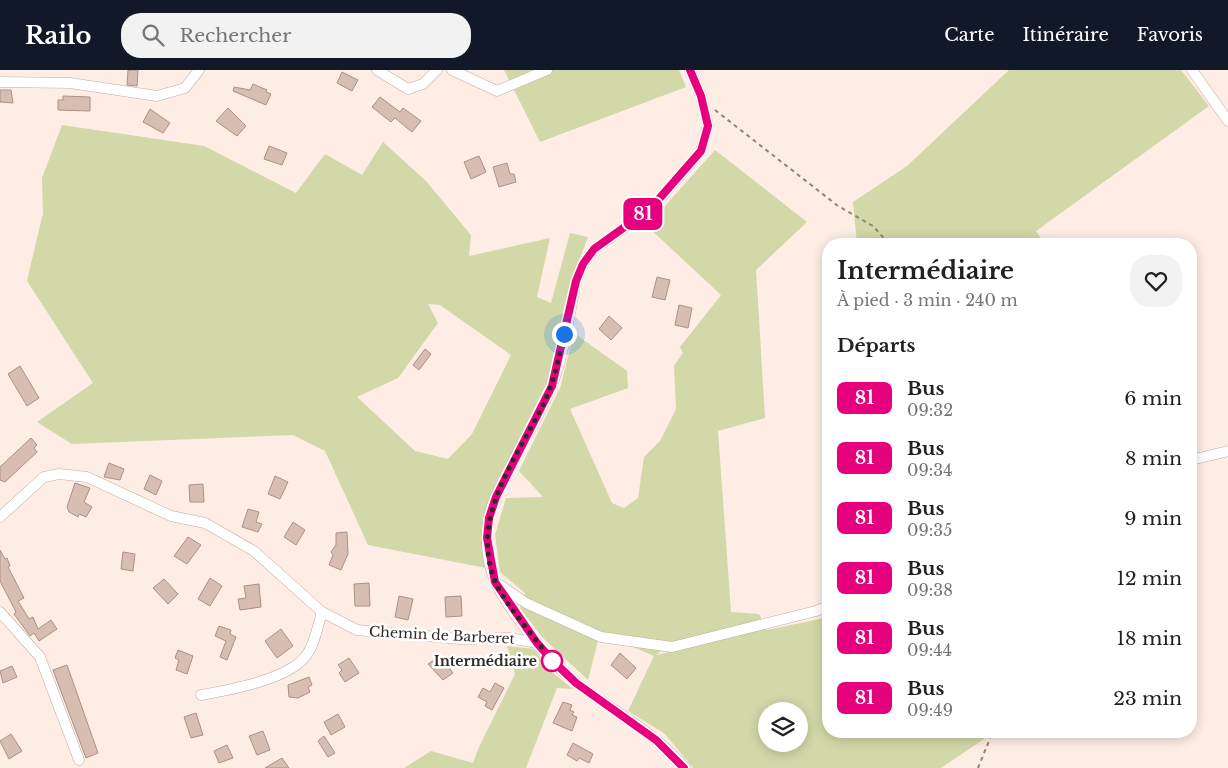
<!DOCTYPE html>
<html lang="fr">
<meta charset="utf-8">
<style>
:root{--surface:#fff;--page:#f2f2f2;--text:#202124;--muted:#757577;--accent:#111827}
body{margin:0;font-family:"Libre Baskerville",serif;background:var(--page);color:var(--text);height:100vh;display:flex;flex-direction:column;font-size:19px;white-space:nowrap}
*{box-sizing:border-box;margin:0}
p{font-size:16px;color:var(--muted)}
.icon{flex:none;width:28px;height:28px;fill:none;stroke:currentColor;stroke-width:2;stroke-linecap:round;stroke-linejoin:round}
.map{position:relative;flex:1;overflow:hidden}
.details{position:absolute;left:822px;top:168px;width:375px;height:500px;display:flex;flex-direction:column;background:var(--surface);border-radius:20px;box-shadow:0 2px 12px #0003}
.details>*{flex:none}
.badge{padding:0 10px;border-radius:8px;font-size:18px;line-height:32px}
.controls{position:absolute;left:758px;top:632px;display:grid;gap:10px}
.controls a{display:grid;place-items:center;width:50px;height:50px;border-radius:50%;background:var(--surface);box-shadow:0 2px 12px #0003;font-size:25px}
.you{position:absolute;width:25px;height:25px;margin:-12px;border:4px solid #fff;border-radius:50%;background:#1a73e8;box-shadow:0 0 0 8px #1a73e833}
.map>.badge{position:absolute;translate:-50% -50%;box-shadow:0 0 0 2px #fff}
h2{padding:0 15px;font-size:19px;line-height:45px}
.round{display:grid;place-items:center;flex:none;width:52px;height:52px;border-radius:20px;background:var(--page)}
.summary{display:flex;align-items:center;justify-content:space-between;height:85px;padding:0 15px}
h1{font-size:24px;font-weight:700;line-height:38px}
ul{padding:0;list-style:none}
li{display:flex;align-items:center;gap:15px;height:60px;padding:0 15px}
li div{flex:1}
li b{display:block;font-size:19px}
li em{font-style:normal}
li .badge{min-width:55px;font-weight:700;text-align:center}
header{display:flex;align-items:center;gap:30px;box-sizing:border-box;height:70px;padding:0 25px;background:var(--accent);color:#fff}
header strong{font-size:24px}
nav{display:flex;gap:28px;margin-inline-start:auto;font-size:18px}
.search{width:350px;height:45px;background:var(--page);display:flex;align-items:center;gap:12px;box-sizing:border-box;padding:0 18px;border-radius:20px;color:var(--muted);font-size:19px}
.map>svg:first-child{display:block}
.green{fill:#d2d8a8;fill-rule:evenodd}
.building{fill:#d8beb2;stroke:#aa9086}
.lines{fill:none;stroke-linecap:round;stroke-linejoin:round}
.minor-casing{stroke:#c5ac9f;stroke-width:11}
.path{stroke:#90837d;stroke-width:2;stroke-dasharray:4 4;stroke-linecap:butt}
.minor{stroke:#fff;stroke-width:10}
.line-casing{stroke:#fff;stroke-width:11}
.line{stroke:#e6007e;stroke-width:8}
.walk{stroke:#332924;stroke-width:5;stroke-dasharray:0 9}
.stop-dot{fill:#fff;stroke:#e6007e;stroke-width:2.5}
.labels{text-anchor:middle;stroke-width:5;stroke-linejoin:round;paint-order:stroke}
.street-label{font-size:14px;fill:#332924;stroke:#fff}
.stop-label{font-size:14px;font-weight:bold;fill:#332924;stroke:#fff;text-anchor:end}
</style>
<header>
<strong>Railo</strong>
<div class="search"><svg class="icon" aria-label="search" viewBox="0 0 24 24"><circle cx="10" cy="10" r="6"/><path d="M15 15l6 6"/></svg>Rechercher</div>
<nav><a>Carte</a><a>Itinéraire</a><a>Favoris</a></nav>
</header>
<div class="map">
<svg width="1228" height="698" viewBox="0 0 1228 698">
<rect width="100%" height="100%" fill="#fdede5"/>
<g class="green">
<polygon points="504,0 679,0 686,17 540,72"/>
<polygon points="1009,0 1181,0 1209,36 1036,161 1045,174 857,174 853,132 907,96"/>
<path d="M62 55 204 76 296 123 325 84 362 105 383 72 426 111 471 165 469 186 550 168 537 227 551 233 570 163 588 167 573 206 547 313 491 425 482 464 486 498 368 475 325 381 293 365 72 374 37 352 93 313 27 211 43 143 42 108ZM428 234 440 235 511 285 472 364 448 389 415 381 357 327 398 308 438 253Z"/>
<path d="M715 80 807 152 756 200 765 348 718 361 731 542 759 544 767 560 829 547V661H987L984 669 941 698H693L665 664 628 641 654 586 600 563 588 610 541 566 520 538 525 523 500 502 495 465 506 428 543 427 519 401 560 318 574 263 627 301 628 318 570 339 612 433 624 438 638 428 644 387 660 371 676 339 674 296 683 283 680 277 721 225 647 156ZM728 560 729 568 656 585 675 571ZM766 641H799V674H766Z"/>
<polygon points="507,576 534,579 548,599 573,619 557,618 526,698 404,698 431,681 473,693 479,677 515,604"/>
</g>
<g class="building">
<polygon points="128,0 138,0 137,16 127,15"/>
<polygon points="342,2 358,10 352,21 337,13"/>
<polygon points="253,14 267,20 266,22 271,24 266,35 233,21 234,17 250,20"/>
<polygon points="0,20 11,20 13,33 0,32"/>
<polygon points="63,26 90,27 90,41 58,40 58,30 63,30"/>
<polygon points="380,27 400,42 403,38 421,51 412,62 395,48 391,52 372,37"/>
<polygon points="228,38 246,56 237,66 216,51"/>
<polygon points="150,39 170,53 163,63 143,52"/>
<polygon points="269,76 287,83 282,95 264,89"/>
<polygon points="479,86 486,102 471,109 464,92"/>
<polygon points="507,93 510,104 514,104 516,112 499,117 493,97"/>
<polygon points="657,207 670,210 665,230 652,227"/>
<polygon points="679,235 692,238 688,258 675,255"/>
<polygon points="609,246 622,258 611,270 599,259"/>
<polygon points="425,279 431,284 419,300 413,295"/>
<polygon points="20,296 39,328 27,336 8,304"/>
<polygon points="31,368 37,375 34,378 37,382 5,412 0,410 0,397"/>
<polygon points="109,393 124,399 120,410 104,407"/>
<polygon points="150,405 162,411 156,425 144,419"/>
<polygon points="275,406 288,412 280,429 268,424"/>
<polygon points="75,413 90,418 84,432 92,437 86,447 79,444 78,447 69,442 67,437"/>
<polygon points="203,414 204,432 190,432 189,415"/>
<polygon points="248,439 259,442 256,452 262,454 258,462 242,457"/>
<polygon points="293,452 305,460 296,475 284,467"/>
<polygon points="347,462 348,484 341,500 329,495 333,485 331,482 336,475 336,463"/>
<polygon points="188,467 201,475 187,494 174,486"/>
<polygon points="0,480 5,489 7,488 10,496 8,497 24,528 18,531 29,549 33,547 38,559 51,550 57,559 39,571 34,563 30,566 14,544 16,542 0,511"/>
<polygon points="123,482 135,484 133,501 121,499"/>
<polygon points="210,508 222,516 210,536 198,529"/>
<polygon points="164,509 178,524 168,534 153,518"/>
<polygon points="369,513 370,536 355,536 354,514"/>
<polygon points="259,514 261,537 240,540 238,529 246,528 244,516"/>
<polygon points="399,526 413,529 408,550 395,547"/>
<polygon points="461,526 462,546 446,547 445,527"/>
<polygon points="219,556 231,560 230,564 236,567 227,590 220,587 226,571 215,566"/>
<polygon points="281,559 293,576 277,588 265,571"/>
<polygon points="178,580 193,586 187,604 176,600 179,590 175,588"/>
<polygon points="620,583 636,598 627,609 611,595"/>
<polygon points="440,586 453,603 443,610 428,594"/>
<polygon points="349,588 359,603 345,612 339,603 342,600 338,595"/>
<polygon points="67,595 98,683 86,688 53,600"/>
<polygon points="12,596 17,607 3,613 0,601"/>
<polygon points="309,607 312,615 308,617 310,622 298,628 289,627 288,615"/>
<polygon points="495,613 504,618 492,640 485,636 487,632 478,627 483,618 490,622"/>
<polygon points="563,632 572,635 570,640 574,642 572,645 577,647 572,661 553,653"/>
<polygon points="196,643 203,665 191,668 184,647"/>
<polygon points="338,644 345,657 331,665 324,652"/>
<polygon points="263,661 270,680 257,685 249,666"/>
<polygon points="11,664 22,681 9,689 0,671"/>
<polygon points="324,666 335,683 328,687 318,671"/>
<polygon points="573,673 593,684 589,693 579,688 577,691 567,685"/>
<polygon points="227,675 233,688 219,693 214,681"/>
<polygon points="282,688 289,698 265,698"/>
</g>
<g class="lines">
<g class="minor-casing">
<g id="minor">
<polyline points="377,0 408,19 423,14 437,0"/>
<polyline points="452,0 497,21 547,0"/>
<polyline points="1192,0 1228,51"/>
<polyline points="0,12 70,13 157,26 185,18 199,0"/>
<polyline points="1191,390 1228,381"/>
<polyline points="0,447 44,407 59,404 87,407 171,446 205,453 254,481 322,542 357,560 460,569 510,568 537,573"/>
<polyline points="500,515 526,533 601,567 672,577 816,541 829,536"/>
<polyline points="0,542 40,587 79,690"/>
<path d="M201 625C230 620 278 611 300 592 314 581 317 558 322 542"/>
<path d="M685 698C648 654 592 632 552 591 537 575 503 531 495 511 484 485 484 452 496 426 512 389 535 355 551 318 564 285 569 246 576 211L583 194 594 179 651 139 701 81 708 55 701 26 690 0"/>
</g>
</g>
<g class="path">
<polyline points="715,40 838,136 873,156 889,174"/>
<polyline points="978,698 993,661"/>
</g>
<use href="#minor" class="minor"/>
</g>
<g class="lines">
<g class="line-casing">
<polyline id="line" points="684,698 656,670 576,613 553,591 537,573 495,512 487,468 489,448 496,427 552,316 576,211 583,194 594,179 651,138 701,81 708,56 701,26 690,0"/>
</g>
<use href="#line" class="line"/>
<path class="walk" d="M552 591C537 569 506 537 495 511 469 447 517 388 544 333 554 311 559 288 564 264"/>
</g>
<circle class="stop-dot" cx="552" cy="591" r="10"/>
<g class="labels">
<g class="street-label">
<text transform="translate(442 565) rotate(3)" y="5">Chemin de Barberet</text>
</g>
<g class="stop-label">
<text x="537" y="596">Intermédiaire</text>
</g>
</g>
</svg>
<div class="controls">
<a><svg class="icon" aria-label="layers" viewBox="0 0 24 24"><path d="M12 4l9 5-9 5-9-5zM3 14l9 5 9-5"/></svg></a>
</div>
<div class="you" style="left:564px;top:264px"></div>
<b class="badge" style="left:643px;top:144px;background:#e6007e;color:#fff">81</b>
<section class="details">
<div class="summary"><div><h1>Intermédiaire</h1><p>À pied · 3 min · 240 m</p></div><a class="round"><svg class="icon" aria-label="heart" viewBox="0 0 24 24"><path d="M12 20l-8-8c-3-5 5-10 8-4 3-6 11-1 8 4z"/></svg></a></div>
<h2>Départs</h2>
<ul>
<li><span class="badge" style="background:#e6007e;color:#fff">81</span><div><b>Bus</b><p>09:32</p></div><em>6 min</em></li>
<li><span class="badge" style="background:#e6007e;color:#fff">81</span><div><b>Bus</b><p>09:34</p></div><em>8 min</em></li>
<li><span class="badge" style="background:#e6007e;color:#fff">81</span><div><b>Bus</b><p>09:35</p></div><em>9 min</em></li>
<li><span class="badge" style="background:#e6007e;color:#fff">81</span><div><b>Bus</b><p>09:38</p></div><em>12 min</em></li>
<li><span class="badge" style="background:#e6007e;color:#fff">81</span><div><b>Bus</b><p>09:44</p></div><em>18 min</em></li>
<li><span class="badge" style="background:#e6007e;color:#fff">81</span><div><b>Bus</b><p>09:49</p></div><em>23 min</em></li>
</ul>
</section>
</div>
